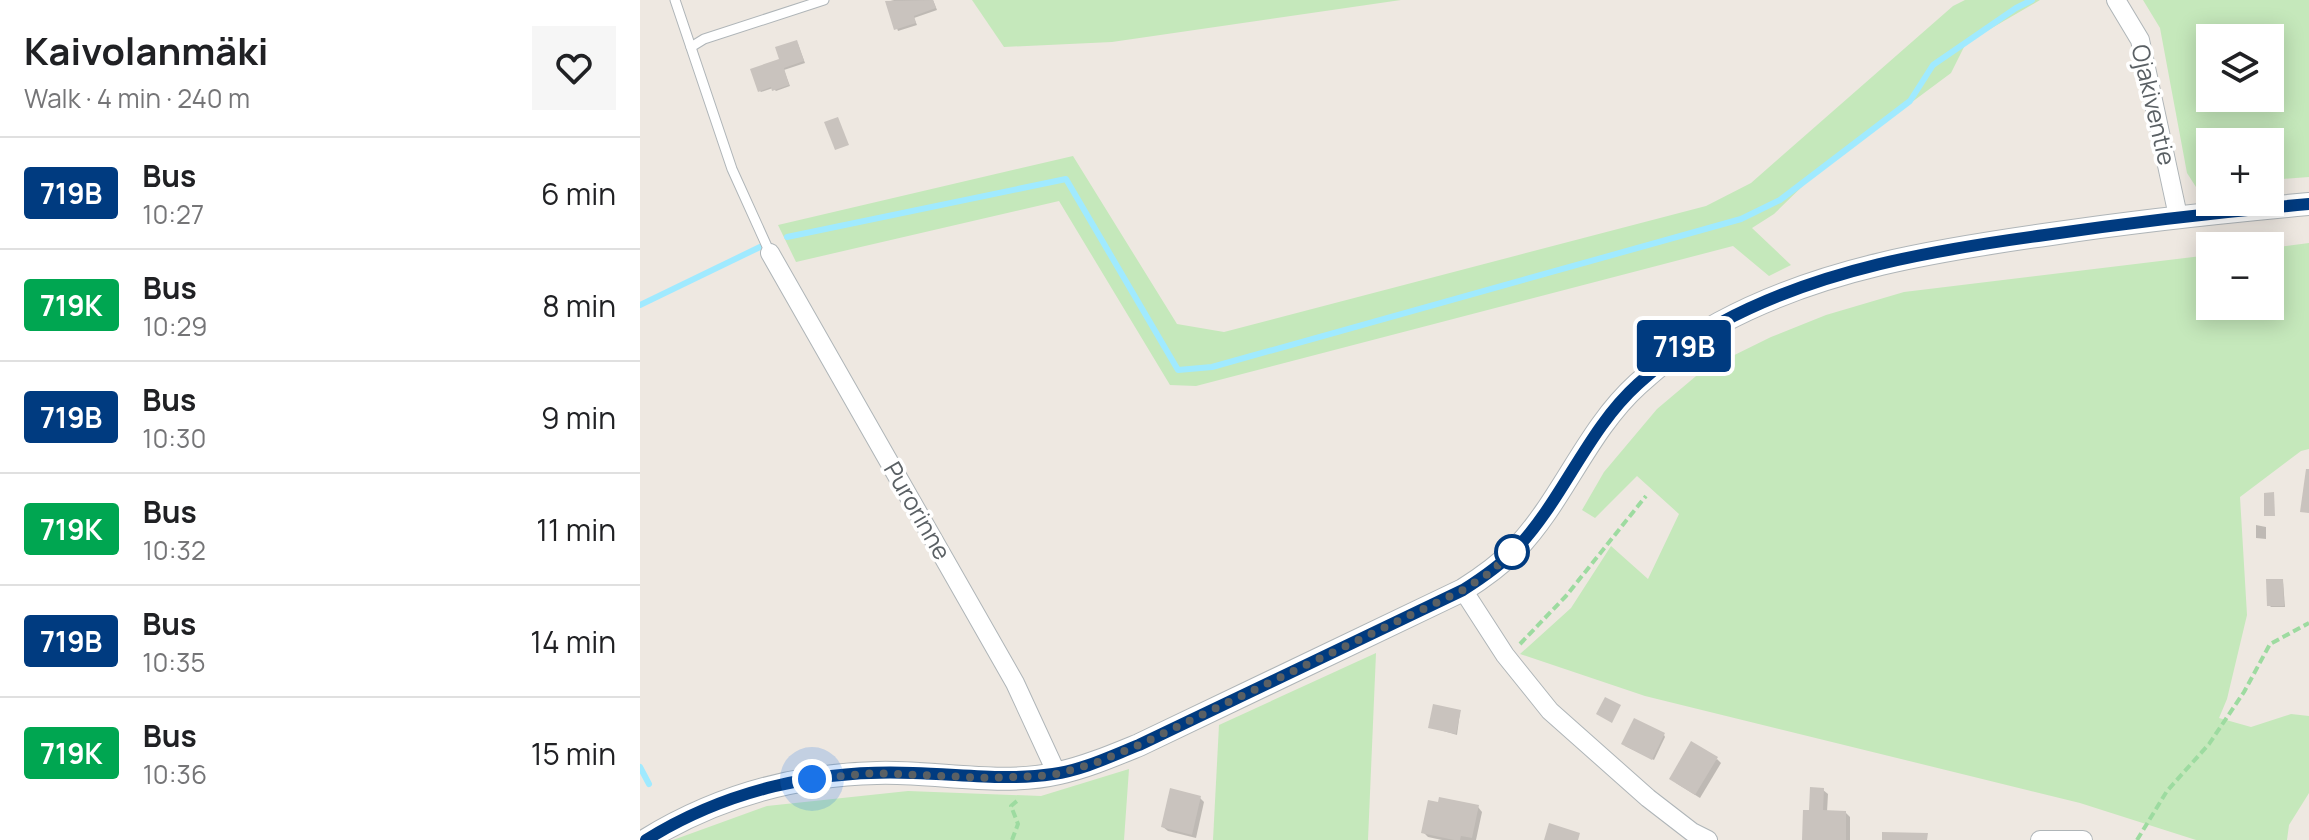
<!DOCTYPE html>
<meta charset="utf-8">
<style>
:root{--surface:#fff;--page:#f6f6f6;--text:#202124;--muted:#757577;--line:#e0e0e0}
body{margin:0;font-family:Manrope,sans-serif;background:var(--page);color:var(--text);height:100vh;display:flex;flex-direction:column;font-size:30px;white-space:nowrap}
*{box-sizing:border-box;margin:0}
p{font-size:26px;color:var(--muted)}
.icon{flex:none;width:44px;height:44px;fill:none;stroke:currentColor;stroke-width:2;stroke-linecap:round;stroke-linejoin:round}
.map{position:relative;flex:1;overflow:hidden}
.drawer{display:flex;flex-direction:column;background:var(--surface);width:640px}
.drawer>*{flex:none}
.badge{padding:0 16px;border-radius:6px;font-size:28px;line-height:52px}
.buttons{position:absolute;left:1556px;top:24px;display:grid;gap:16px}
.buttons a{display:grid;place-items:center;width:88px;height:88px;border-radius:0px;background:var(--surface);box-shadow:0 4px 20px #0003;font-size:40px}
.you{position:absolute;width:40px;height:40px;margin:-20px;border:6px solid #fff;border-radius:50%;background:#1a73e8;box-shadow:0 0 0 12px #1a73e833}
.map>.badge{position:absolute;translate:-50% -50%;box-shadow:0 0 0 4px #fff}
.round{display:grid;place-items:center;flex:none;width:84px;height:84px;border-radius:0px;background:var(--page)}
.headline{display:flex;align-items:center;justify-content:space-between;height:136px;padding:0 24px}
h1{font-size:38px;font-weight:700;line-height:60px}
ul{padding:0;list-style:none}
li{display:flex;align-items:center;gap:24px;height:112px;padding:0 24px;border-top:2px solid var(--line)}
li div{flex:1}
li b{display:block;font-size:30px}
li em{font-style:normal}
li .badge{min-width:88px;font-weight:700;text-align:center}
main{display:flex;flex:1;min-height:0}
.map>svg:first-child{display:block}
.green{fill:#c5e8bb;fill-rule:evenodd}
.shadow{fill:#0003}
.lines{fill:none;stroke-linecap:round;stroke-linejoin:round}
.stream{stroke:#a0eaff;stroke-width:6}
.building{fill:#c9c3be}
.service-casing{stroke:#afb5b8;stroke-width:11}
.minor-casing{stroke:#afb5b8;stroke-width:20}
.tertiary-casing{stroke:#afb5b8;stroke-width:24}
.path{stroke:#9ddba0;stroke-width:4;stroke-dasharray:8 4;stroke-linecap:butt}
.service{stroke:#fff;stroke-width:9}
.minor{stroke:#fff;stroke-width:18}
.tertiary{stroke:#fff;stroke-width:22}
.line-casing{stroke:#fff;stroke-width:18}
.line{stroke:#003b80;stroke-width:12}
.walk{stroke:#5a6064;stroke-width:8;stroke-dasharray:0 14.4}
.stop-dot{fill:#fff;stroke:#003b80;stroke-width:4}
.labels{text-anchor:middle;stroke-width:7;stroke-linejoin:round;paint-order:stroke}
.street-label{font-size:24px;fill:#5a6064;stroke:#fff}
</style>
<main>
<section class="drawer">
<div class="headline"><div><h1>Kaivolanmäki</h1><p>Walk · 4 min · 240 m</p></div><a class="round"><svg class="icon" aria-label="heart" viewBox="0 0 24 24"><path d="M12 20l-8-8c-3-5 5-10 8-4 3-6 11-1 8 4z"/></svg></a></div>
<ul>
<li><span class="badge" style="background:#003b80;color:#fff">719B</span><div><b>Bus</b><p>10:27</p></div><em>6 min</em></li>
<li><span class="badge" style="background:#00a651;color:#fff">719K</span><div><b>Bus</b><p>10:29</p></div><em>8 min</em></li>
<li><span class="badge" style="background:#003b80;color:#fff">719B</span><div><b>Bus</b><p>10:30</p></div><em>9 min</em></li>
<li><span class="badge" style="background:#00a651;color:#fff">719K</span><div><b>Bus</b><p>10:32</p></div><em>11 min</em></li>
<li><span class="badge" style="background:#003b80;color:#fff">719B</span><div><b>Bus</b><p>10:35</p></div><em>14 min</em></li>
<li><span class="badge" style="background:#00a651;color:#fff">719K</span><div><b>Bus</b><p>10:36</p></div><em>15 min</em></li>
</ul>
</section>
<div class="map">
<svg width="1669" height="840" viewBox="0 0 1669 840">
<rect width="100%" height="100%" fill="#eee8e1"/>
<g class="green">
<polygon points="332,0 761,0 472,42 364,47"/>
<polygon points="1325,0 1400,0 1326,43 1311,73 1174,175 1134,214 1112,228 1151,265 1129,276 1093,246 556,386 530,385 419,201 156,262 138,225 433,156 537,324 584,332 1066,206 1111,183 1313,6"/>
<path d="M1503 0H1669V177L1630 180V142H1570V186L1556 187 1547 173 1520 28ZM1570 38H1630V98H1570Z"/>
<polygon points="1669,243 1669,449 1661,451 1600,497 1607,615 1587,699 1579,718 1611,727 1651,714 1669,716 1669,793 1649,825 1647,840 1556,840 1440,803 1005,696 880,654 931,608 971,546 1008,579 1039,514 997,476 955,518 942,510 964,472 1017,409 1062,371 1131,337 1186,315 1264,292 1570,255 1570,306 1630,306 1630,248"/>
<polygon points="736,653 728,840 573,840 579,725"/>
<polygon points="489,769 484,840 33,840 127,806 268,791 401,796"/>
</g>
<g class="shadow">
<polygon points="254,0 293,0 297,10 274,18 277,25 258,31 247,2"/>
<polygon points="158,44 165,63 144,70 150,86 136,91 133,88 121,92 120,91 142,60"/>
<polygon points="1616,525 1626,527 1626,539 1616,538"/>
<polygon points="1643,581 1645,607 1631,607 1629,605"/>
<polygon points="820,712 817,735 790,727"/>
<polygon points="1024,735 1025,737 1014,760 985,746"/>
<polygon points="1077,759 1081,763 1060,798 1036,783"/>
<polygon points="1183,790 1188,794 1187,812 1206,813 1210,817 1210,840 1165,840 1171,812"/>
<polygon points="560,798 564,802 556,838 528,831 523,827"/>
<polygon points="838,807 842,812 836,840 802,840 788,837 783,832"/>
</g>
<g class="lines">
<g class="stream">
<polyline points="147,237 426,179 538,370 572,367 1101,219 1140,200 1270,101 1293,65 1376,8 1392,0"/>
<polyline points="0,305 120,247"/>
<polyline points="0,767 9,784"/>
</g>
</g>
<g class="building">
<polygon points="293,0 296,8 274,16 276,23 254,30 245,1"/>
<polygon points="157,40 164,61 144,68 149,85 132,91 131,87 118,92 110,69 139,59 135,47"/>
<polygon points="198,117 209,145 195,150 184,122"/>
<polygon points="1666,469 1669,469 1669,513 1660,512"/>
<polygon points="1634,492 1635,516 1624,516 1624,493"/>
<polygon points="1626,579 1643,579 1644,606 1627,606"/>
<polygon points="965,697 981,705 972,723 956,714"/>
<polygon points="793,704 821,710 816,734 788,728"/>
<polygon points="994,718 1025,733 1012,760 981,744"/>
<polygon points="1051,741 1078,757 1055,795 1029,779"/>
<polygon points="1170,787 1184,788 1183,810 1206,811 1206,840 1162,840 1163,810 1169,810"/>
<polygon points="530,788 561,796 552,835 521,827"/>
<polygon points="799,797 839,805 832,838 821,836 820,840 814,840 781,833 788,800 798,802"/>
<polygon points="909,823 940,833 938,840 904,840"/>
<polygon points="1242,832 1288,833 1287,840 1242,840"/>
</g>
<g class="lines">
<g class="service-casing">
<g id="service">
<polyline points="35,0 92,169 130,253"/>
<polyline points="51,47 64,39 184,0"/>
</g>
</g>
<g class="minor-casing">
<g id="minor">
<polyline points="1476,0 1500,40 1538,216"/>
<polyline points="130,253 375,683 417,774"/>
<polyline points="823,590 865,655 910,711 1008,798 1052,832 1068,840"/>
<polyline points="1400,840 1443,840"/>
</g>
</g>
<g class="tertiary-casing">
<path id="tertiary" d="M6 840C76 797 155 775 237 773 297 771 359 787 419 773 446 767 472 756 499 745L823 590C842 578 860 565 876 549 923 500 947 430 998 384 1023 362 1050 339 1080 323 1182 268 1298 250 1411 234 1497 221 1582 212 1669 204"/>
</g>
<g class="path">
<polyline points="880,644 926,596 1006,496"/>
<polyline points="372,840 378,824 371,806 377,801"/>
<polyline points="1497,840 1527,791 1569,744 1604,692 1630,644 1669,623"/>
</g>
<use href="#service" class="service"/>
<use href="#minor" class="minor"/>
<use href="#tertiary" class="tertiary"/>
</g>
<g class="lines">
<g class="line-casing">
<path id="line" d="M6 840C86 790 179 769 273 773 320 774 366 781 413 774 443 770 471 756 499 745L823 590C842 578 861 565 876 549 923 500 947 430 998 384 1023 362 1050 339 1080 323 1180 269 1294 250 1405 235 1493 222 1580 212 1669 204"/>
</g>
<use href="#line" class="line"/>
<polyline class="walk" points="172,779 234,773 348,778 399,776 417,774 455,763 499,745 823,590 848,574 876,549 872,552"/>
</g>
<circle class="stop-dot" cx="872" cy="552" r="16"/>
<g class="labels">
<g class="street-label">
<text transform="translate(1513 105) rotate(77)" y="8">Ojakiventie</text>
<text transform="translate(277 511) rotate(60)" y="8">Purorinne</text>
</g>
</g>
</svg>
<div class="buttons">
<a><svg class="icon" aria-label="layers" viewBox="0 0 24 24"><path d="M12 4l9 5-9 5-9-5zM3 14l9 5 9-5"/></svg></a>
<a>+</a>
<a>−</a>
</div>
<div class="you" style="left:172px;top:779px"></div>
<b class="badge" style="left:1044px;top:346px;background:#003b80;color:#fff">719B</b>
</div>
</main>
